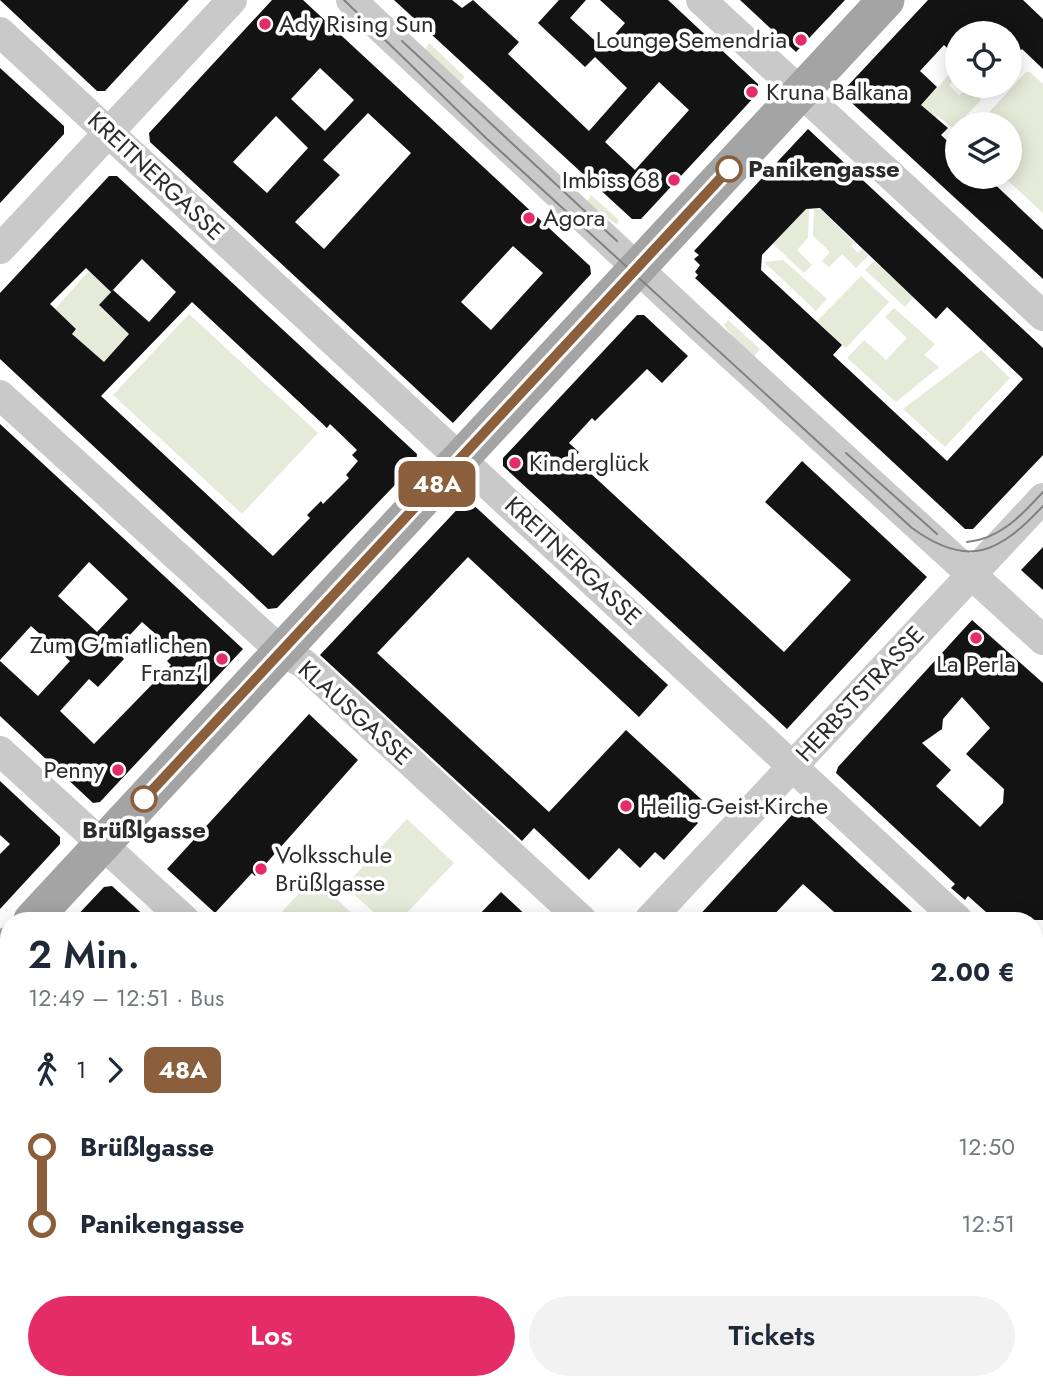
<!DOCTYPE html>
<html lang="de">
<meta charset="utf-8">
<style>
:root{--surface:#fff;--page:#f2f2f3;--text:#1f2937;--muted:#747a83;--accent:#e42d67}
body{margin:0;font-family:Jost,sans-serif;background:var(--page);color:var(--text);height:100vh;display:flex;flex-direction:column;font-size:26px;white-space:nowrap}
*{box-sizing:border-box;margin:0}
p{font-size:23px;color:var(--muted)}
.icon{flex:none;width:38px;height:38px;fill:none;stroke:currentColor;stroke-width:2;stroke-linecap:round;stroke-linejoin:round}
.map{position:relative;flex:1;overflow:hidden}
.drawer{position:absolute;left:0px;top:912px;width:1043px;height:478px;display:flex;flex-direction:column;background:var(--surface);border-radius:28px 28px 0 0;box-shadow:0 4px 18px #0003}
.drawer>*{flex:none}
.badge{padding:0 14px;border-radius:10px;font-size:24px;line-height:46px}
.tools{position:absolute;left:945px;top:21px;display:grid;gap:14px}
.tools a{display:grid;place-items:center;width:77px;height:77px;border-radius:50%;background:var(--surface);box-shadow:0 4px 18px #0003;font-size:35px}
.map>.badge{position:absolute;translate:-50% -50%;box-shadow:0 0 0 4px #fff}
.legs{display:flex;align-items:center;gap:10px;height:77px;padding:0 28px;font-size:23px}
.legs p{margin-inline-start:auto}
.summary{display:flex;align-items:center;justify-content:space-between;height:119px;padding:0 28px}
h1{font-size:38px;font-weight:600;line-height:52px}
.action{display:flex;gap:14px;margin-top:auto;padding:14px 28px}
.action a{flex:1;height:80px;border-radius:42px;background:var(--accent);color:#fff;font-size:28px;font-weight:600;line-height:80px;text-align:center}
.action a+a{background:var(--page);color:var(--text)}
ul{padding:0 28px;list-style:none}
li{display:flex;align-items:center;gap:24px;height:77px;font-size:26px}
li i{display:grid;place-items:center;width:10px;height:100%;margin:0 9px;background:currentColor}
li i::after{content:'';width:18px;height:18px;margin:-9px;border:5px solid;border-radius:50%;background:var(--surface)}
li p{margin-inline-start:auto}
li:first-child i{background:linear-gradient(#0000 50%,currentColor 0)}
li:last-child i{background:linear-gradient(currentColor 50%,#0000 0)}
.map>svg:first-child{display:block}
.green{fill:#e6ead8}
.building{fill:#131313;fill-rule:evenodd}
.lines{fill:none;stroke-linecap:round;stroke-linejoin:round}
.minor{stroke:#c9c9c9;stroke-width:30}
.major{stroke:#a4a4a4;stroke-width:37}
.tram{stroke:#818181;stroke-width:2}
.line-1-casing{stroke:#fff;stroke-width:16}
.line-1{stroke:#8b5e3c;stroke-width:10}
.poi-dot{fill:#e42d67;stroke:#fff;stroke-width:2.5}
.stop-1-dot{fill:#fff;stroke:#8b5e3c;stroke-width:3.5}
.labels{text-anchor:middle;stroke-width:7;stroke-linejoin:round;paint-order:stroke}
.poi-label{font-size:24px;fill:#2c2c2c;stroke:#fff;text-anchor:start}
.stop-label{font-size:24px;font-weight:bold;fill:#2c2c2c;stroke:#fff;text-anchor:start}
.street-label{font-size:24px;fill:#2c2c2c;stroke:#fff}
</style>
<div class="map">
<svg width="1043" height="1388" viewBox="0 0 1043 1388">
<rect width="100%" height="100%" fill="#fff"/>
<g class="green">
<polygon points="429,43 465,77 459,83 424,51"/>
<polygon points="957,66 957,75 949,85 959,95 971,86 981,100 956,126 951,127 938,116 931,122 918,109"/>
<polygon points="1026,72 1030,72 1043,84 1043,213 1004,177 1010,177 1010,124 978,124"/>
<polygon points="591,195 619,220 617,225 587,202"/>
<polygon points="806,209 809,209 808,238 797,250 812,265 804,273 773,244"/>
<polygon points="814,209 820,209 855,243 851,246 858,253 862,249 868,256 856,268 842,254 829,267 822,261 830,252 813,236"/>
<polygon points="783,260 827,299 816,311 764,262"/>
<polygon points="874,261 913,297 905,307 865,270"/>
<polygon points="89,271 111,292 99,306 129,334 104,362 72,334 76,329 55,309"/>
<polygon points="861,276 889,302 846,348 817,321"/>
<polygon points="894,308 935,344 924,355 939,367 896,402 847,358 864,340 886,360 907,338 885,317"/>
<polygon points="189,314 318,433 242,514 113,395"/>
<polygon points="728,320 760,349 751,360 724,325"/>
<polygon points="981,350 1010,378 945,447 903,409"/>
<polygon points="407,819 454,863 400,920 382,920 345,886"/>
<polygon points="314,878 359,920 274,920"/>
<polygon points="1043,1238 1043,1388 903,1388 909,1381 1034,1381 1034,1248"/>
</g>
<g class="building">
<polygon points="0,0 189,0 105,91 97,91"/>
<path d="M272 0H303L590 266 591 274 453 423 150 142 149 133ZM320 68 354 100 325 131 291 99ZM368 113 411 153 324 249 295 222 340 175 323 160ZM276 116 308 148 267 193 233 162ZM513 246 543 273 491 330 461 302Z"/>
<path d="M394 0H452L462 8 473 0 519 42 508 54 589 131 627 88 595 57 585 67 538 23 559 0H586L570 18 603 48 625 23 600 0H668L758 84V93L641 219H632ZM659 82 689 110 635 170 605 142Z"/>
<polygon points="740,0 845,0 796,52"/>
<polygon points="928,0 1023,0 1043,19 1043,69 1022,49 1010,63 1010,33 957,33 957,57 944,45 920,71 937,87 921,105 948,128 941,135 957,150 957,177 987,177 1043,230 1043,279 841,93"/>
<polygon points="0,68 64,126 64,134 0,203"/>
<path d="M808 129 1043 348V455L973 529H965L695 278 698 275 695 272 700 265 694 259 699 255 694 251ZM820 208 936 319 947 307 1023 379 947 461 833 355 842 345 761 270 762 255 806 209Z"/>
<path d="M109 176H117L417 454 416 463 277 608 268 609 0 359V293ZM142 259 176 292 149 322 113 290 99 305 129 334 104 362 72 334 76 329 50 304 86 268 111 292ZM192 302 327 428 330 424 357 450 352 455 358 461 346 475 349 478 323 504 321 501 307 515 310 518 273 556 101 396Z"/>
<polygon points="637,315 644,315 688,356 662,383 647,369 595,421 592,418 569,443 579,452 574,458 784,652 851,580 765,502 802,461 927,577 787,729 503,466 503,458"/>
<path d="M0 424 243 649 100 802 93 803 0 716V661L38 696 70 661 31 626 0 660ZM89 562 128 599 97 632 58 596ZM142 622 176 652 167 661 171 665 94 744 60 711 89 679 98 687 124 659 116 650Z"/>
<polygon points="467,499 668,685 639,717 468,557 377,653 549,812 626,730 702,800 689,814 698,823 664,860 655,852 640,868 619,848 589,880 534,828 522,841 320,655"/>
<polygon points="1043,547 1043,590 1021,570"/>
<path d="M972 620 1043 683V920H995L968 896 965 900 951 888 955 884 836 773 838 767ZM962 697 990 728 966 754 1004 789 1003 803 980 827 936 786 951 770 922 743 942 729 943 719Z"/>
<polygon points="309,714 358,760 255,876 252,873 215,913 167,869"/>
<polygon points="0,781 60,837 60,844 0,909 0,854 10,844 0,835"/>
<polygon points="799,807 861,865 921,920 843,920 803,884 769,920 695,920"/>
<polygon points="112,886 149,920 73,920 104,887"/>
<polygon points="501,892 531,920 474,920"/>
</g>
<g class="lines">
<g class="minor">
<polyline points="351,0 695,322 1043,640"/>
<polyline points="701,0 1043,316"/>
<polyline points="0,32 958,920"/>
<polyline points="0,249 232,0"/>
<polyline points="0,395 282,652 303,663 582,920"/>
<polyline points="0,751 185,920"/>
<polyline points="649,920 1043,498"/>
<polyline points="1034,993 1043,1001"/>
<polyline points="0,1105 9,1114"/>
<polyline points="0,1151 9,1142"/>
<polyline points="17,1381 36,1388"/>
<polyline points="302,1381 311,1388"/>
<polyline points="675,1381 682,1388"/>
<polyline points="55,1388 69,1381"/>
<polyline points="223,1388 230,1381"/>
</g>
<g class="major">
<polyline points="32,920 886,0"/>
<polyline points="0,955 9,945"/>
<polyline points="1034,1212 1043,1202"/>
<polyline points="869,1388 876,1381"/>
</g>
<g class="tram">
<path d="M344 0 486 138 912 528C968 569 999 553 1043 506"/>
<polyline points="402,41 617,241"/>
<polyline points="846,453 937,534"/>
<path d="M967 542C1000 539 1022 515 1043 492"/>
</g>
</g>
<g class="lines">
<g class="line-1-casing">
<polyline id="line-1" points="144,799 729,169"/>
</g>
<use href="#line-1" class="line-1"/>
</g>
<g class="poi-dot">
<circle cx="265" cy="24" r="7"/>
<circle cx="801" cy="40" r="7"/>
<circle cx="752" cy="92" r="7"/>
<circle cx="674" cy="180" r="7"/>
<circle cx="529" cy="218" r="7"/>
<circle cx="515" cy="463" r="7"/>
<circle cx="976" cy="638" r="7"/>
<circle cx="222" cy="659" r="7"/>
<circle cx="118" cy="770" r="7"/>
<circle cx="626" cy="806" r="7"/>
<circle cx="261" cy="869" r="7"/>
</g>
<g class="stop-1-dot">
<circle cx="729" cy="169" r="12"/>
<circle cx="144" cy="799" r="12"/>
</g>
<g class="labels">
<g class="poi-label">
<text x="279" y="32">Ady Rising Sun</text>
<text x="787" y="48" text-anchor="end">Lounge Semendria</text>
<text x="766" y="100">Kruna Balkana</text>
<text x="660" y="188" text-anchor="end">Imbiss 68</text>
<text x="543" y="226">Agora</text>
<text x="529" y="471">Kinderglück</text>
<text x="208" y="653" text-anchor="end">Zum G'miatlichen<tspan x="208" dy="28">Franz'l</tspan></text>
<text x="976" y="672" text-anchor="middle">La Perla</text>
<text x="104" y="778" text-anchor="end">Penny</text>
<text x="640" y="814">Heilig-Geist-Kirche</text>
<text x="275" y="863">Volksschule<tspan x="275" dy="28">Brüßlgasse</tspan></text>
</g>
<g class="stop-label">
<text x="748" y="177">Panikengasse</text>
<text x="144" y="838" text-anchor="middle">Brüßlgasse</text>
</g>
<g class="street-label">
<text transform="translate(156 176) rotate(43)" y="8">KREITNERGASSE</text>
<text transform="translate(573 561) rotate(43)" y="8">KREITNERGASSE</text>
<text transform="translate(860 694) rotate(-47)" y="8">HERBSTSTRASSE</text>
<text transform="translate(355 713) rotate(42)" y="8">KLAUSGASSE</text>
</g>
</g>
</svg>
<div class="tools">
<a><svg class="icon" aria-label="locate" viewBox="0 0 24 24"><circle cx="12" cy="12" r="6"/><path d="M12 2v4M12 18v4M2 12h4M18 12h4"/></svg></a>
<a><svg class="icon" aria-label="layers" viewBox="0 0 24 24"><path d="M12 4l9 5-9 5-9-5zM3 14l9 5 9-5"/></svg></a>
</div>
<b class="badge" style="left:437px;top:484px;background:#8b5e3c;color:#fff">48A</b>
<section class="drawer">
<div class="summary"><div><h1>2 Min.</h1><p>12:49 – 12:51 · Bus</p></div><b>2.00 €</b></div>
<div class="legs"><svg class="icon" aria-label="walk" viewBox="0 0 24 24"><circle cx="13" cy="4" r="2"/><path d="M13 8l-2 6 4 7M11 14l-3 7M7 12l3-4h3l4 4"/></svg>1<svg class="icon" aria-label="forward" viewBox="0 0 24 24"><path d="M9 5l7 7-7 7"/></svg><b class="badge" style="background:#8b5e3c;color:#fff">48A</b></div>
<ul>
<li><i style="color:#8b5e3c"></i><b>Brüßlgasse</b><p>12:50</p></li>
<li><i style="color:#8b5e3c"></i><b>Panikengasse</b><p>12:51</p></li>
</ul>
<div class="action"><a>Los</a><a>Tickets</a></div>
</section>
</div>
